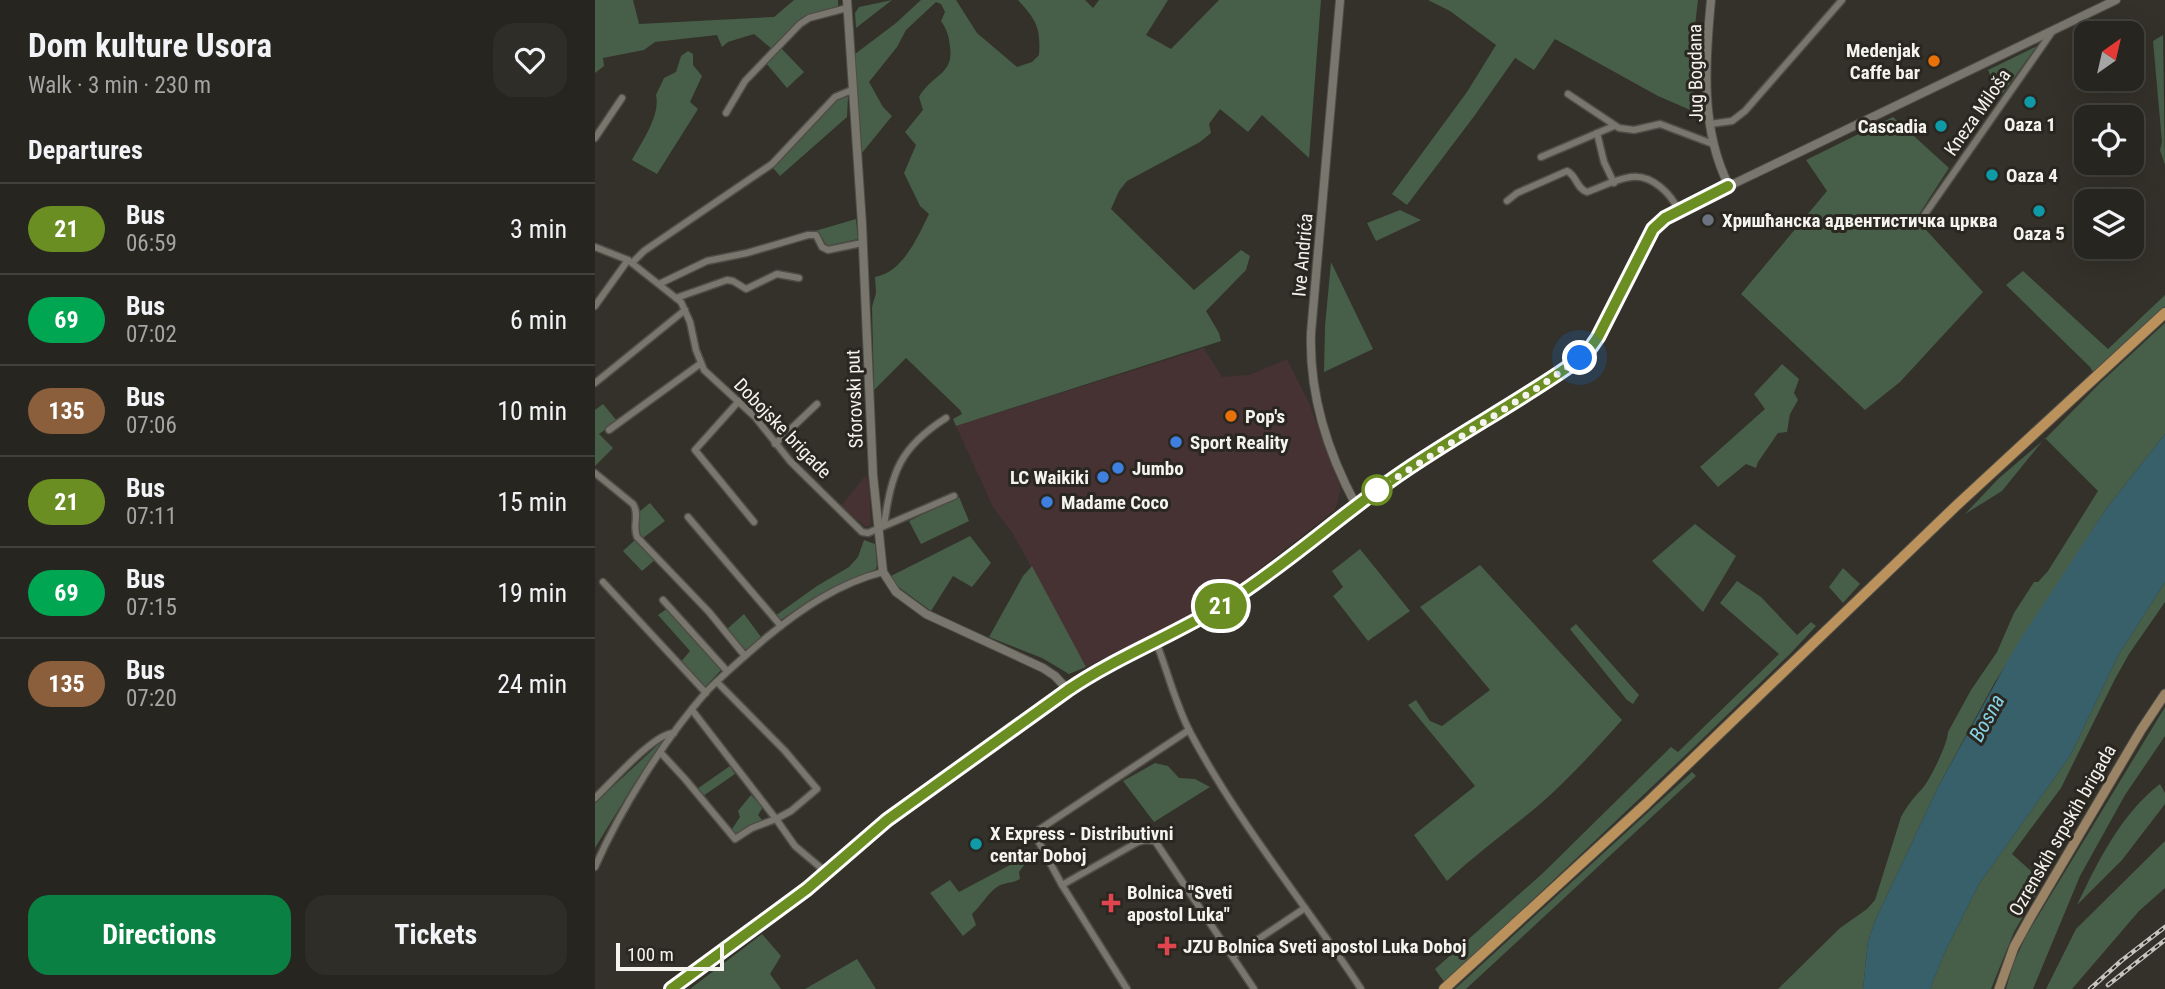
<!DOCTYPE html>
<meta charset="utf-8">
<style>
:root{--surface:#26251f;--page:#2e2d28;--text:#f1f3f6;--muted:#a4a5a4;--line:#42423d;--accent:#0b8043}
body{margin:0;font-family:"Roboto Condensed",sans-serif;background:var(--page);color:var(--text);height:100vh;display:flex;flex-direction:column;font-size:26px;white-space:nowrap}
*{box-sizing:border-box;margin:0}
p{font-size:23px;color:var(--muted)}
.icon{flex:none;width:38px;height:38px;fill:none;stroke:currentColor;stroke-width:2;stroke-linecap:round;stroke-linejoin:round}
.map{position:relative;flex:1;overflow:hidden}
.sheet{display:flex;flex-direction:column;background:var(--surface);width:595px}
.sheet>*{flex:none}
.badge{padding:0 14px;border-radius:23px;font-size:24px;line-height:46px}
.needle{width:46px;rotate:34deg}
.fabs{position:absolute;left:1479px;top:21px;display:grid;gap:14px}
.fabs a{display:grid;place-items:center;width:70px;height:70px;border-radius:14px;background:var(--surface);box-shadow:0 7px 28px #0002,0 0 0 2px var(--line);font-size:35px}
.scale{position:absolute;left:21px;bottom:18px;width:108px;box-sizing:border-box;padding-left:7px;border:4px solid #f4f3ee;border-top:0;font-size:19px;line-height:24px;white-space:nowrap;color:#f4f3ee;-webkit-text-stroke:5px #292720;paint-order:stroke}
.you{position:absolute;width:35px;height:35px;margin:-18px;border:5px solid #fff;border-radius:50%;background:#1a73e8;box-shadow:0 0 0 10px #1a73e833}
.map>.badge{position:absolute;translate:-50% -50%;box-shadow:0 0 0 4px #fff}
h2{padding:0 28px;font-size:26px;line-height:63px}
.round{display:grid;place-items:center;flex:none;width:74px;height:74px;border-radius:21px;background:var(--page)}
.summary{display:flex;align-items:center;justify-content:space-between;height:119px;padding:0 28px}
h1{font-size:33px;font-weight:700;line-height:52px}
.button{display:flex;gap:14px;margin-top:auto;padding:14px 28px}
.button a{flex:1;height:80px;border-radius:21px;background:var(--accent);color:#fff;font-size:28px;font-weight:700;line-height:80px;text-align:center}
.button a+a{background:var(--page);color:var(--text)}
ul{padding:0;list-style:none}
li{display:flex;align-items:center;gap:21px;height:91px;padding:0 28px;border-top:2px solid var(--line)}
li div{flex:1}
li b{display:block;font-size:26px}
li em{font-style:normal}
li .badge{min-width:77px;font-weight:700;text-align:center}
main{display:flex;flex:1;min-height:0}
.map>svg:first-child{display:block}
.commercial{fill:#473233}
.green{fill:#475e49}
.water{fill:#38606a}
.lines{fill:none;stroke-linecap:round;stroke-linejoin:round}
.minor-casing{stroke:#4f4d47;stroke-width:9}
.tertiary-casing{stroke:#4f4d47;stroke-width:10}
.secondary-casing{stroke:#4f4d47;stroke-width:11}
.primary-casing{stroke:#4f4d47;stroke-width:12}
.minor{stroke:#79766d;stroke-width:6}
.tertiary{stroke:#79766d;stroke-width:8}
.secondary{stroke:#9b8465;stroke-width:9}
.primary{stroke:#bc925c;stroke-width:10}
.rail-casing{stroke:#c5c4be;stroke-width:4.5}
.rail{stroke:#292720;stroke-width:2;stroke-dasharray:5;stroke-linecap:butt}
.line-casing{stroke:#fff;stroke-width:16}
.line{stroke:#6b8e23;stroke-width:10}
.walk{stroke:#f4f3ee;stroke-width:7;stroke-dasharray:0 12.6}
.food-dot{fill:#e8710a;stroke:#292720;stroke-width:2.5}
.culture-dot{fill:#0f9aa8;stroke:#292720;stroke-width:2.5}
.worship-dot{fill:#6b7280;stroke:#292720;stroke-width:2.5}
.shop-dot{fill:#3f7fe0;stroke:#292720;stroke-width:2.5}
.stop-dot{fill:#fff;stroke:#6b8e23;stroke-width:3.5}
.health-dot{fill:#e0444e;stroke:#292720;stroke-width:2.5}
.labels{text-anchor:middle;stroke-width:6;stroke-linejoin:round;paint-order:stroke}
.poi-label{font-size:19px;font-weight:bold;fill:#f4f3ee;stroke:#292720;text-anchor:start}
.street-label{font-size:19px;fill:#f4f3ee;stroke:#292720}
.water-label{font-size:21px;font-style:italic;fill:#87d1e4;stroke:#292720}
</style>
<main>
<section class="sheet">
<div class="summary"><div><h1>Dom kulture Usora</h1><p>Walk · 3 min · 230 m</p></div><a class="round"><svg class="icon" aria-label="heart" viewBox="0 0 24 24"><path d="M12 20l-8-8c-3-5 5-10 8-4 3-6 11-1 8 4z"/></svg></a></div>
<h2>Departures</h2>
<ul>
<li><span class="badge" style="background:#6b8e23;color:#fff">21</span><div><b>Bus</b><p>06:59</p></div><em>3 min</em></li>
<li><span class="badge" style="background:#00a651;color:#fff">69</span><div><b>Bus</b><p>07:02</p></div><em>6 min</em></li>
<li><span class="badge" style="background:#8b5e3c;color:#fff">135</span><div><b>Bus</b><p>07:06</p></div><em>10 min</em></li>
<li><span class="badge" style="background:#6b8e23;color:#fff">21</span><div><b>Bus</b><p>07:11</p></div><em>15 min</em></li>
<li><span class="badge" style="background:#00a651;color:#fff">69</span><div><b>Bus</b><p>07:15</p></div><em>19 min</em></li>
<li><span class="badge" style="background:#8b5e3c;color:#fff">135</span><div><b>Bus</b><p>07:20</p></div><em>24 min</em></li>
</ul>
<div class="button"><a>Directions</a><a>Tickets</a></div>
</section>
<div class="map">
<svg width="1570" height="989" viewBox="0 0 1570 989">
<rect width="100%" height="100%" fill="#333129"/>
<g class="commercial">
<polygon points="609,348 627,377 654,375 692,359 714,403 746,489 740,510 652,579 589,619 491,667 418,534 398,507 361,426"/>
<polygon points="271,475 274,485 276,525 271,527 246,506"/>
</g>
<g class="green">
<polygon points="0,0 38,0 44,24 179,17 199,0 243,0 243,6 207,17 177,49 159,34 133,42 127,47 122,35 60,42 49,50 8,58 9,66 0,73"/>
<polygon points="297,0 261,28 260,13 264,7"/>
<path d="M326 0H361L382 33 422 67 437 62 444 55C446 27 441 20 423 0H490L498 8 504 0H573L551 35 576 49 624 0H726L714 158 667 115 653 132 625 109 614 124 616 133 605 142 532 181 524 191 516 209 599 290 646 250 655 256 651 270 611 311 624 333 626 341 361 426 358 419 367 414 365 410 311 358 279 390 277 307 281 293 280 277C308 272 322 238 334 214L325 206 309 173 321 145 310 132 328 110 324 97C337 74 359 75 355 47 354 36 352 30 346 21L350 12 346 4 341 2 311 30 302 47 274 82 288 107 297 116 267 153 260 54 301 23Z"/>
<polygon points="833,0 1103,0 1097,51 1100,112 1063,96 960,39 939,70 920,58 880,115 812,205 797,194 872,92 901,45 855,11"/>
<polygon points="1568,35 1570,165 1565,150 1567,142 1558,41"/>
<polygon points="1442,46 1405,97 1393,70"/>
<polygon points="186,48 209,72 192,88 171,63"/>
<path d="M93 51 98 54V65L107 76 95 102 103 109 62 174 37 160C46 143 66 115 61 95L69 78 81 72 86 56Z"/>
<polygon points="247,96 253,97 252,117 185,176 178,168 244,97"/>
<polygon points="1298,117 1354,168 1321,219 1388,292 1305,382 1270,410 1146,294 1232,191 1211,160"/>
<polygon points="805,210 826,220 781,241 772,223"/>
<polygon points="261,219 263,239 232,246 226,236 220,231"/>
<polygon points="736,262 778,349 729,372 730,326"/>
<polygon points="1428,271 1513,349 1570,295 1570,306 1500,375 1495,367 1411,285"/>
<path d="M1570 323V434L1511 509 1400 682 1343 787 1281 919 1273 941 1268 989H1183L1245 928 1272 909 1280 900 1306 817C1312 806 1318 798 1327 789 1335 780 1353 743 1353 732L1376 690 1402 652 1419 613 1439 582H1443L1453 571 1503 491 1450 438 1407 491 1370 514 1403 479 1451 438 1505 383Z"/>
<polygon points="1187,364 1204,379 1199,393 1203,400 1195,414 1192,432 1183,433 1163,462 1161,468 1151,464 1123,487 1105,467 1170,409 1159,394"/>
<polygon points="8,404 22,421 4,434 18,448 0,466 0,410"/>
<polygon points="364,497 374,521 326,544 314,521"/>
<polygon points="55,503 70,521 48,538 43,530 45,511"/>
<polygon points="1100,524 1141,556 1108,612 1057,561"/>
<polygon points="375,536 396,563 377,587 358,576 336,611 302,586 296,576"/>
<polygon points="40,540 61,559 47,571 28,551"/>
<polygon points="269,540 280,544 282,565 281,569 218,598 187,619 184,620 180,616 222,586 254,567 263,557"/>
<polygon points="765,549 815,611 773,641 738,596 748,587 737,571"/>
<path d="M885 565 1027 720C1001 749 974 779 944 805 913 831 881 854 852 881L819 835 880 786 813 705 821 700 835 721 847 726 895 690 825 607Z"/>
<polygon points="437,566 491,667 474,674 447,658 394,637 428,576"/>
<polygon points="1248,568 1265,584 1248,603 1234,587"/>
<polygon points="1142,581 1166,597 1202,635 1216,622 1221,626 1196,653 1099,747 850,983 840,969 948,873 1076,747 1083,752 1184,654 1125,603"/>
<polygon points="1570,582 1570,602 1534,654 1520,679 1466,788 1417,854 1448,882 1419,932 1396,989 1335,989 1349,954 1384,884 1475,756 1524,654"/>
<polygon points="73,608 127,669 109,688 85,663 95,651 63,615"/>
<polygon points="149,614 166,637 153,649 149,649 131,630"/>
<polygon points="981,624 1044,695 1038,704 1032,700 975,629"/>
<polygon points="1570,707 1570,736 1530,795 1485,876 1438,989 1411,989 1418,964 1431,936"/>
<polygon points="68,740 71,740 39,784 0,848 0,803"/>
<polygon points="560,763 573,766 584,778 600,779 615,787 559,822 528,781"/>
<polygon points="135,766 140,774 108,796 102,789"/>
<polygon points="1097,772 1101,776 871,989 860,989"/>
<path d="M1565 784 1570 793V804L1527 860 1482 905C1503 861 1526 814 1565 784Z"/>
<polygon points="156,795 168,807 163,815 167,820 141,834 137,829 145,817 143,811"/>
<polygon points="1570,841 1570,888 1544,911 1477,989 1451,989 1481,929"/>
<path d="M428 858 429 865 424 872 425 879C417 884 409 882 402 887 392 894 386 906 377 914L381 925 368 936 335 893 355 880 364 892Z"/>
<polygon points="167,934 186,956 175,974 186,989 95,989"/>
<polygon points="262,959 281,989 210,989"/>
</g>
<polygon class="water" points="1570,434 1570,582 1524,654 1475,756 1384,884 1349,954 1335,989 1268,989 1273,941 1281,919 1343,787 1421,646 1511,509"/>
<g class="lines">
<g class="minor-casing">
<g id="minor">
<polyline points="973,94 1024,128 1039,130 1065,124 1118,144"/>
<polyline points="131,113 150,81 205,24 214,18 252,8"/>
<polyline points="1115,124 1137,121 1150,111 1247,0"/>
<polyline points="1002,133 1009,162 1019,183"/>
<polyline points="0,138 27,98"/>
<polyline points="946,157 1019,126"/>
<path d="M912 201 922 193 972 171C982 176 981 188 992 192 1006 187 1021 179 1036 177 1057 174 1076 194 1084 211"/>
<polyline points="1330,214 1457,32"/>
<polyline points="0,247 33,260 86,302 95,322 101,350 109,370 160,417 195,461 267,532 273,533 359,496"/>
<polyline points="37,263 49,251 177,164 240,97 257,90"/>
<polyline points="64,284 112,261 152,253 213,235 221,235 227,247 233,250 267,243"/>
<polyline points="81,298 132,280 138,281 151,289 182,274 204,278"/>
<polyline points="0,306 33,260"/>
<polyline points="0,383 90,310"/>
<polyline points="144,401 100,450 159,522"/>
<polyline points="14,430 105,364"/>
<polyline points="180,444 222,404"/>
<path d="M0 473 38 504C45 515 37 526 42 537L114 612 150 656"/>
<polyline points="93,517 186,626"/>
<path d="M289 525C297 472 304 448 351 418"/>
<polyline points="8,582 111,693"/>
<polyline points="68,600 132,671"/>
<path d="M561 642C573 672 580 703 595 732 643 823 710 903 766 989"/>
<polyline points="97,710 181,819 196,811 222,789 190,751 122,682"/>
<polyline points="66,753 90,779 140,839 157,828 181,819 200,846 232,873"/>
<path d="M0 798C16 783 59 733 79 733"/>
<path d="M0 867C26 808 69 740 112 691 131 672 151 655 172 637 206 609 244 583 288 572"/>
<polyline points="467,885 543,842 551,840 560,841 659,989"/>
<polyline points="638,956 710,908"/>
<polyline points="532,989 467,885 439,833 594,730"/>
</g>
</g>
<g class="tertiary-casing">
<g id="tertiary">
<polyline points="252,0 267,224 278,475 288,572 301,592 331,614 448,668 460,676 473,690"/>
<path d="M745 0 716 333C714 393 733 453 761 505"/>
<path d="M1116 0C1110 62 1105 129 1134 186"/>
<polyline points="76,989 212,889 292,820 473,690 498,673 595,625 632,602 801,476 976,365 994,350 1003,337 1053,236 1066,221 1134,186 1521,0"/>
</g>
</g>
<g class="secondary-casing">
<polyline id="secondary" points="1404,989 1419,947 1435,918 1546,730 1570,694"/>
</g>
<g class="primary-casing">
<polyline id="primary" points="849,989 1051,804 1362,505 1570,313"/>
</g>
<use href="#minor" class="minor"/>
<use href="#tertiary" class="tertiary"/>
<use href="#secondary" class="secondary"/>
<use href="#primary" class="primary"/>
<g class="rail-casing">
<g id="rail">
<polyline points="1513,985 1570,940"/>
<polyline points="1495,989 1526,961 1570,927"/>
</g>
</g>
<use href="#rail" class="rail"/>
</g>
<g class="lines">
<g class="line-casing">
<path id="line" d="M76 989 212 889 292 820 473 690C523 656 580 635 631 603 691 565 743 517 802 476 858 437 920 404 976 365L994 350 1003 337 1058 229 1070 218 1133 186"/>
</g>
<use href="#line" class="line"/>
<polyline class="walk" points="782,490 944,387 985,358"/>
</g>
<g class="food-dot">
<circle cx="1339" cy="61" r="7"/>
<circle cx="636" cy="416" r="7"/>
</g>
<g class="culture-dot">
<circle cx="1435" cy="102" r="7"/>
<circle cx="1346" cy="126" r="7"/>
<circle cx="1397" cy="175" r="7"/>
<circle cx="1444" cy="211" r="7"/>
<circle cx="381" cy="844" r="7"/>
</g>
<circle class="worship-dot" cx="1113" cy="220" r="7"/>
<g class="shop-dot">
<circle cx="581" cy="442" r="7"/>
<circle cx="523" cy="468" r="7"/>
<circle cx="508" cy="477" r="7"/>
<circle cx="452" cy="502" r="7"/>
</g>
<circle class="stop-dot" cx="782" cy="490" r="14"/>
<g class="health-dot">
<path d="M512.5 892.5h7v7h7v7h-7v7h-7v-7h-7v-7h7z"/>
<path d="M568.5 935.5h7v7h7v7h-7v7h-7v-7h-7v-7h7z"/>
</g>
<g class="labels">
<g class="poi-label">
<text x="1325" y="57" text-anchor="end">Medenjak<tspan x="1325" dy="22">Caffe bar</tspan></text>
<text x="1435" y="131" text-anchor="middle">Oaza 1</text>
<text x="1332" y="133" text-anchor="end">Cascadia</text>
<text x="1411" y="182">Oaza 4</text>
<text x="1127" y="227">Хришћанска адвентистичка црква</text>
<text x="1444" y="240" text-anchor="middle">Oaza 5</text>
<text x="650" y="423">Pop's</text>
<text x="595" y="449">Sport Reality</text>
<text x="537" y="475">Jumbo</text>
<text x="494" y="484" text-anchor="end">LC Waikiki</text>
<text x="466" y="509">Madame Coco</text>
<text x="395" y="840">X Express - Distributivni<tspan x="395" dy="22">centar Doboj</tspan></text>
<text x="532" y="899">Bolnica "Sveti<tspan x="532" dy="22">apostol Luka"</tspan></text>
<text x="588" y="953">JZU Bolnica Sveti apostol Luka Doboj</text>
</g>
<g class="street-label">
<text transform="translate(1100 73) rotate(-91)" y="7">Jug Bogdana</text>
<text transform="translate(1382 112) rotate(-55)" y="7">Kneza Miloša</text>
<text transform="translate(707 255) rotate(-85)" y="7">Ive Andrića</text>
<text transform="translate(259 399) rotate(-92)" y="7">Sforovski put</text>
<text transform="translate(188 428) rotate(46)" y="7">Dobojske brigade</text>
<text transform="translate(1467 830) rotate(-60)" y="7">Ozrenskih srpskih brigada</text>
</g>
<g class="water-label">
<text transform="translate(1392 718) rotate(-61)" y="7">Bosna</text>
</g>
</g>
</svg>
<div class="fabs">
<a><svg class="needle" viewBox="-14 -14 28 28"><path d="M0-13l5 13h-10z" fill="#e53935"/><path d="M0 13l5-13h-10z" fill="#a4a5a4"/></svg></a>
<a><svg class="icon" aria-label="locate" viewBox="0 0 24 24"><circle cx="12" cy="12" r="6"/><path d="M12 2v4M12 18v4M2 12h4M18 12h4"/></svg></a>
<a><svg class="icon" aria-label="layers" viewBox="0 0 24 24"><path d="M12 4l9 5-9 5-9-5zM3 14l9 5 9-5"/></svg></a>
</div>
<div class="scale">100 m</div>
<div class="you" style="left:985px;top:358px"></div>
<b class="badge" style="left:626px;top:606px;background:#6b8e23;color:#fff">21</b>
</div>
</main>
